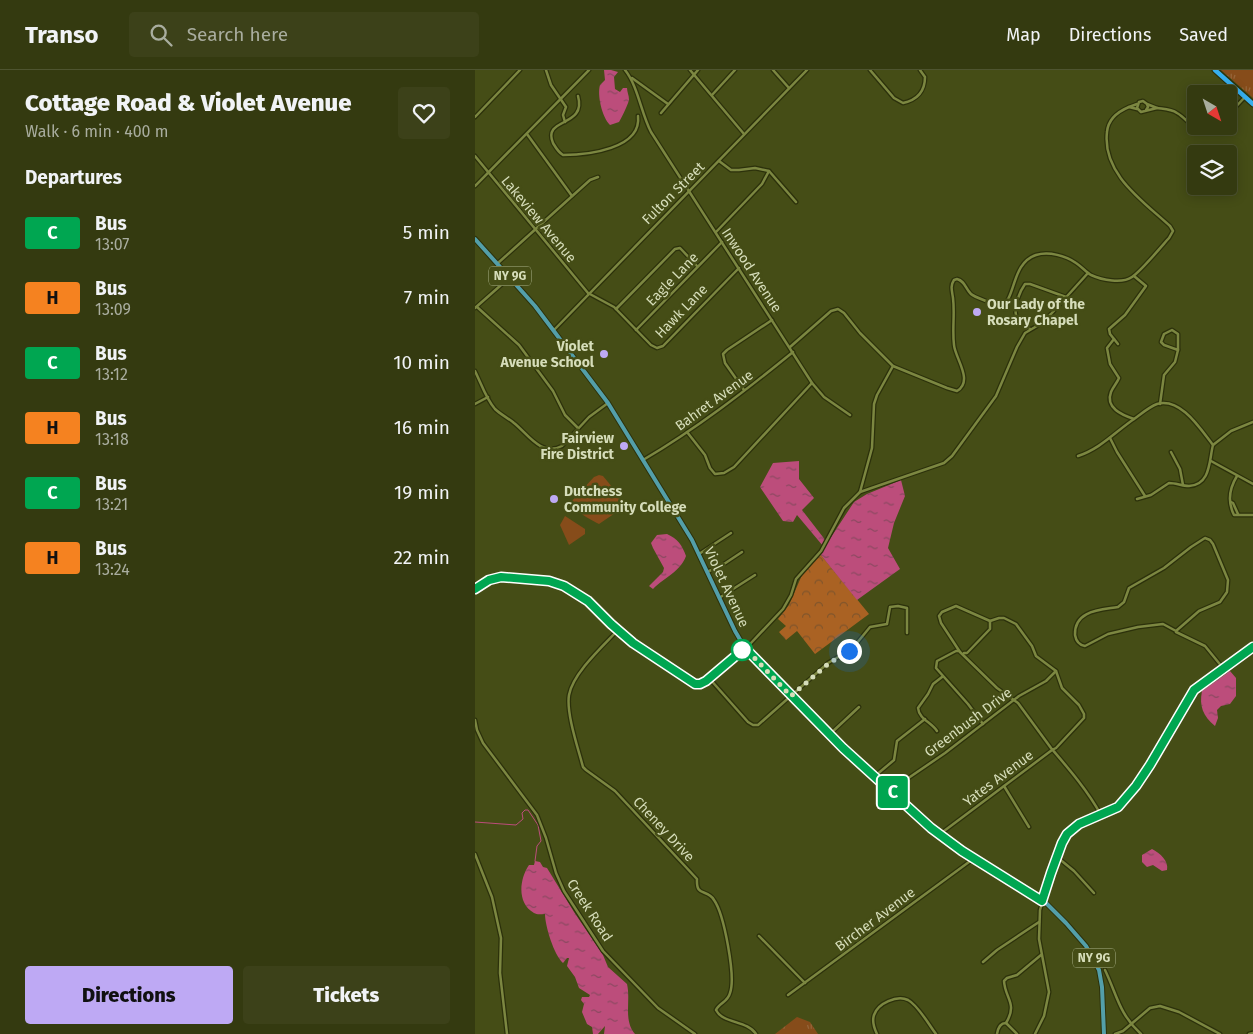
<!DOCTYPE html>
<meta charset="utf-8">
<style>
:root{--surface:#343a10;--page:#3c4119;--text:#f1f3f6;--muted:#a9ad9f;--line:#4e5430;--accent:#bea9f4}
body{margin:0;font-family:"Fira Sans",sans-serif;background:var(--page);color:var(--text);height:100vh;display:flex;flex-direction:column;font-size:19px;white-space:nowrap}
*{box-sizing:border-box;margin:0}
p{font-size:16px;color:var(--muted)}
.icon{flex:none;width:28px;height:28px;fill:none;stroke:currentColor;stroke-width:2;stroke-linecap:round;stroke-linejoin:round}
.map{position:relative;flex:1;overflow:hidden}
.panel{display:flex;flex-direction:column;background:var(--surface);width:475px}
.panel>*{flex:none}
.badge{padding:0 10px;border-radius:4px;font-size:18px;line-height:32px}
.needle{width:32px;rotate:141deg}
.fabs{position:absolute;left:712px;top:15px;display:grid;gap:10px}
.fabs a{display:grid;place-items:center;width:50px;height:50px;border-radius:5px;background:var(--surface);box-shadow:0 2px 12px #0003,0 0 0 1px var(--line);font-size:25px}
.you{position:absolute;width:25px;height:25px;margin:-12px;border:4px solid #fff;border-radius:50%;background:#1a73e8;box-shadow:0 0 0 8px #1a73e833}
.map>.badge{position:absolute;translate:-50% -50%;box-shadow:0 0 0 2px #fff}
h2{padding:0 25px;font-size:19px;line-height:45px}
.round{display:grid;place-items:center;flex:none;width:52px;height:52px;border-radius:5px;background:var(--page)}
.summary{display:flex;align-items:center;justify-content:space-between;height:85px;padding:0 25px}
h1{font-size:24px;font-weight:800;line-height:38px}
.primary-button{display:flex;gap:10px;margin-top:auto;padding:10px 25px}
.primary-button a{flex:1;height:58px;border-radius:5px;background:var(--accent);color:#111;font-size:20px;font-weight:800;line-height:58px;text-align:center}
.primary-button a+a{background:var(--page);color:var(--text)}
ul{padding:0;list-style:none}
li{display:flex;align-items:center;gap:15px;height:65px;padding:0 25px}
li div{flex:1}
li b{display:block;font-size:19px}
li em{font-style:normal}
li .badge{min-width:55px;font-weight:700;text-align:center}
header{display:flex;align-items:center;gap:30px;box-sizing:border-box;height:70px;padding:0 25px;background:var(--surface);border-bottom:1px solid var(--line)}
header strong{font-size:24px}
nav{display:flex;gap:28px;margin-inline-start:auto;font-size:18px}
.search{width:350px;height:45px;background:var(--page);display:flex;align-items:center;gap:12px;box-sizing:border-box;padding:0 18px;border-radius:5px;color:var(--muted);font-size:19px}
main{display:flex;flex:1;min-height:0}
.map>svg:first-child{display:block}
.grass{fill:url(#grass-tufts)}
.forest{fill:url(#forest-crowns)}
.pitch{fill:#864c1a}
.water{fill:url(#water-ripples)}
.lines{fill:none;stroke-linecap:round;stroke-linejoin:round}
.stream{stroke:#bc4d7b;stroke-width:1}
.minor-casing{stroke:#2c310b;stroke-width:5}
.major-casing{stroke:#2c310b;stroke-width:6}
.highway-casing{stroke:#2c310b;stroke-width:7}
.minor{stroke:#7c8741;stroke-width:2.5}
.major{stroke:#539fa9;stroke-width:4}
.highway{stroke:#37afee;stroke-width:4.5}
.line-casing{stroke:#fff;stroke-width:11}
.line{stroke:#00a651;stroke-width:8}
.walk{stroke:#d6ddba;stroke-width:5;stroke-dasharray:0 9}
.poi-dot{fill:#bea9f4;stroke:#454d16;stroke-width:2}
.stop-dot{fill:#fff;stroke:#00a651;stroke-width:2.5}
.labels{text-anchor:middle;stroke-width:5;stroke-linejoin:round;paint-order:stroke}
.shield{fill:#454d16;stroke:#aab289;stroke-width:1}
.shield-label{font-size:12px;font-weight:bold;fill:#d6ddba}
.street-label{font-size:14px;fill:#d6ddba;stroke:#454d16}
.poi-label{font-size:14px;font-weight:bold;fill:#d6ddba;stroke:#454d16;text-anchor:start}
</style>
<header>
<strong>Transo</strong>
<div class="search"><svg class="icon" aria-label="search" viewBox="0 0 24 24"><circle cx="10" cy="10" r="6"/><path d="M15 15l6 6"/></svg>Search here</div>
<nav><a>Map</a><a>Directions</a><a>Saved</a></nav>
</header>
<main>
<section class="panel">
<div class="summary"><div><h1>Cottage Road &amp; Violet Avenue</h1><p>Walk · 6 min · 400 m</p></div><a class="round"><svg class="icon" aria-label="heart" viewBox="0 0 24 24"><path d="M12 20l-8-8c-3-5 5-10 8-4 3-6 11-1 8 4z"/></svg></a></div>
<h2>Departures</h2>
<ul>
<li><span class="badge" style="background:#00a651;color:#fff">C</span><div><b>Bus</b><p>13:07</p></div><em>5 min</em></li>
<li><span class="badge" style="background:#f58220;color:#111">H</span><div><b>Bus</b><p>13:09</p></div><em>7 min</em></li>
<li><span class="badge" style="background:#00a651;color:#fff">C</span><div><b>Bus</b><p>13:12</p></div><em>10 min</em></li>
<li><span class="badge" style="background:#f58220;color:#111">H</span><div><b>Bus</b><p>13:18</p></div><em>16 min</em></li>
<li><span class="badge" style="background:#00a651;color:#fff">C</span><div><b>Bus</b><p>13:21</p></div><em>19 min</em></li>
<li><span class="badge" style="background:#f58220;color:#111">H</span><div><b>Bus</b><p>13:24</p></div><em>22 min</em></li>
</ul>
<div class="primary-button"><a>Directions</a><a>Tickets</a></div>
</section>
<div class="map">
<svg width="778" height="964" viewBox="0 0 778 964">
<defs>
<pattern id="grass-tufts" width="24" height="20" patternUnits="userSpaceOnUse" patternTransform="scale(1.25)"><rect width="24" height="20" fill="#864c1a"/><path d="M3 7l-1-3M5 7V3M7 7l1-3M15 17l-1-3M17 17v-4M19 17l1-3" fill="none" stroke="#966539"/></pattern>
<pattern id="forest-crowns" width="20" height="18" patternUnits="userSpaceOnUse" patternTransform="scale(1.25)"><rect width="20" height="18" fill="#aa6223"/><path d="M2 6a3 3 0 1 1 6 0M12 15a3 3 0 1 1 6 0" fill="none" stroke="#80552b"/></pattern>
<pattern id="water-ripples" width="26" height="14" patternUnits="userSpaceOnUse" patternTransform="scale(1.25)"><rect width="26" height="14" fill="#bc4d7b"/><path d="M2 4q2-2 4 0t4 0M15 11q2-2 4 0t4 0" fill="none" stroke="#8a4960"/></pattern>
</defs>
<rect width="100%" height="100%" fill="#454d16"/>
<g class="grass">
<polygon points="746,0 778,0 778,28"/>
<polygon points="322,947 335,952 343,964 300,964"/>
</g>
<polygon class="forest" points="345,484 394,544 340,584 322,561 311,570 304,562 311,556 303,549 314,535 327,505"/>
<g class="pitch">
<path d="M124 405 128 406 152 435 124 454C114 449 102 443 96 432L119 407Z"/>
<polygon points="90,446 110,459 110,464 94,475 85,455"/>
</g>
<g class="water">
<path d="M129 0H136L143 2 139 7 140 19 145 22 148 18H152C152 22 154 25 154 30 153 34 147 47 144 52L135 55C127 47 122 25 125 15L130 10Z"/>
<polygon points="324,391 324,409 339,428 327,440 351,471 348,476 322,445 318,452 308,451 285,417 298,393"/>
<polygon points="426,410 430,426 419,453 413,478 425,499 382,530 345,484 379,432 392,424"/>
<path d="M192 464C203 469 207 475 211 486 205 502 190 507 178 519L174 516 188 502 189 498 178 478 176 473 182 465Z"/>
<path d="M755 601 761 608V626L755 634 746 636 742 640 743 648 740 656C728 646 724 636 727 621Z"/>
<path d="M677 779C685 783 694 791 692 800L687 801 678 795 672 797 667 792V785Z"/>
<path d="M60 791 65 792 68 797 72 798 99 842 128 885 133 897 152 914C156 931 148 950 160 964H129L130 956 123 964H118L117 957 112 954 107 942 109 934 106 930 107 927H114L115 925 104 918 100 907 92 896 94 888H92L88 893C79 885 70 856 70 844 67 844 62 845 59 843 41 833 45 808 54 795H59Z"/>
</g>
<g class="lines">
<polyline class="stream" points="0,752 41,755 48,749 47,743 50,740 53,740 63,755 66,771 62,776 60,791"/>
<g class="minor-casing">
<g id="minor">
<polyline points="71,0 76,15 91,37 88,45 90,52"/>
<path d="M150 0C163 16 166 43 176 62L337 313 349 327 375 345"/>
<polyline points="215,0 269,64"/>
<polyline points="298,0 314,18"/>
<path d="M395 0 419 28 428 33C442 30 450 21 450 7L445 0"/>
<polyline points="157,8 193,34"/>
<polyline points="237,25 260,0"/>
<path d="M103 26C112 58 67 47 78 73 81 78 83 82 88 85 112 85 167 79 163 46"/>
<polyline points="662,34 654,37 662,39"/>
<path d="M682 38C688 39 696 39 702 43 716 51 719 67 740 56"/>
<polyline points="671,40 673,37 672,34 668,31 664,32 662,38 666,42 682,38 672,34"/>
<polyline points="186,43 223,0"/>
<polyline points="754,44 770,27"/>
<polyline points="0,47 45,0"/>
<polyline points="52,64 97,126"/>
<polyline points="0,86 113,223 139,237 176,275 182,278 188,276 264,198"/>
<polyline points="244,91 256,100 264,100 280,98 294,101 321,132"/>
<polyline points="0,116 114,0"/>
<polyline points="241,162 287,114 294,101"/>
<polyline points="23,193 115,110 123,107"/>
<polyline points="2,237 44,275 78,321 90,345 103,358"/>
<polyline points="0,238 34,208"/>
<polyline points="141,239 200,179 205,178 222,196"/>
<path d="M555 259C551 256 543 250 541 245 539 235 545 221 550 214H555L591 227"/>
<polyline points="79,260 332,0"/>
<polyline points="161,260 247,172"/>
<polygon points="697,260 703,264 703,280 689,275 686,272 689,264"/>
<path d="M639 269 632 278 635 294 644 308C642 313 638 317 636 322 630 338 647 345 659 349 666 344 674 337 682 334 706 327 726 360 738 375 734 390 736 415 714 416 707 416 701 413 694 413L676 425 662 429"/>
<polyline points="643,274 635,264 634,259 650,245 671,216 659,206"/>
<path d="M315 277 356 241 363 239 369 243 385 263 418 296 472 318 482 321C499 311 480 288 479 275 477 259 480 244 478 228 477 221 475 216 479 210L482 209C490 211 490 218 496 224 499 227 521 235 526 236 541 230 536 193 561 185 574 181 591 186 601 193 607 197 611 202 616 205 627 210 647 214 657 207 666 201 686 177 694 168L698 161 695 156C668 131 627 104 632 62 633 50 642 42 654 37"/>
<path d="M0 301C6 313 11 329 20 339 25 344 33 348 39 353 53 364 66 387 87 376L114 347 133 333"/>
<polyline points="269,320 250,293 248,284 252,280 297,250"/>
<polyline points="0,334 13,327"/>
<polyline points="685,334 689,305 700,292 703,280"/>
<polyline points="212,362 230,385 235,398 240,404 249,403 259,397 337,313"/>
<polyline points="635,368 642,382 670,426"/>
<polyline points="738,375 756,361 778,352"/>
<polyline points="696,382 705,399 708,415"/>
<path d="M603 386C625 379 640 362 659 349"/>
<path d="M168 390C221 359 270 321 318 282"/>
<polyline points="736,391 778,414"/>
<path d="M762 406C754 419 752 431 759 445H778"/>
<polyline points="385,422 469,393 477,386 521,326 542,277 550,263 567,253 576,244 613,203"/>
<polyline points="756,432 758,433 763,444"/>
<path d="M730 468 735 470 738 474 753 510 752 522 745 532 724 541 701 561 688 554 663 557 633 564 610 576C604 575 601 571 600 565 599 540 626 540 643 537L649 532 654 518 689 498 716 477Z"/>
<polyline points="224,484 256,463"/>
<polyline points="232,502 249,494 267,482"/>
<path d="M0 519C17 506 26 506 46 509 58 510 70 510 81 513 111 521 129 550 153 569 171 584 195 600 216 612L223 614 229 612 276 573 308 539 316 525 321 509 346 481 369 438 385 422 397 378 399 334 402 325 418 296"/>
<polyline points="244,528 280,505"/>
<path d="M143 560C128 576 98 603 94 625 91 643 103 678 108 697L111 700 140 721 222 809C221 828 232 818 239 830 249 844 261 907 255 923 253 932 244 933 241 940 248 954 272 950 281 964"/>
<polyline points="701,562 730,576 748,598"/>
<polyline points="484,581 481,581 462,591 461,598 493,634 508,654"/>
<polyline points="489,583 492,583 515,559 515,551"/>
<polyline points="234,608 273,652 278,655 283,655 353,593 377,579 395,557 412,554 415,537 423,536 432,538 432,563"/>
<polyline points="0,650 2,660 8,673 62,745 71,768 81,803 89,821 128,881 183,938 220,964"/>
<path d="M462 661C456 652 444 649 443 638L453 624 458 614 467 607"/>
<polyline points="355,664 384,637"/>
<polyline points="400,706 419,690 422,671 450,649"/>
<polyline points="529,716 554,757"/>
<polyline points="418,722 432,709 470,683 544,626 571,611 581,601"/>
<path d="M465 764C502 736 540 708 577 680L581 678 609 648V644L604 635 587 618 581 601 561 586 557 576 541 554 529 548H524L515 551 481 536 467 542 464 546 466 553 485 582 522 618 543 633 576 678C594 699 613 721 626 745"/>
<polyline points="0,784 17,827 26,868 25,903 32,964"/>
<polyline points="582,787 599,801 619,823"/>
<polyline points="284,866 330,913"/>
<polyline points="508,892 522,880 564,852"/>
<path d="M630 900C642 925 644 944 666 964"/>
<polyline points="313,925 498,789"/>
<path d="M531 953C543 933 530 929 529 911L532 908 542 905 566 885"/>
<path d="M402 964C399 958 397 951 399 945 403 933 422 925 433 930 443 935 454 955 461 964"/>
<path d="M522 964C523 958 525 953 531 953L542 964"/>
<polyline points="560,964 569,946 574,922 564,869 565,840 576,803 590,767 604,754 643,737 661,716 675,695 719,620 778,577"/>
<polyline points="640,964 648,961 675,938 685,936 704,942 745,964"/>
<polyline points="774,964 778,963"/>
</g>
</g>
<g class="major-casing">
<polyline id="major" points="0,169 60,236 133,333 217,470 260,561 270,578 294,604 375,684 456,758 503,792 571,833 591,853 611,876 624,900 627,917 629,964"/>
</g>
<g class="highway-casing">
<polyline id="highway" points="740,0 778,34"/>
</g>
<use href="#minor" class="minor"/>
<use href="#major" class="major"/>
<use href="#highway" class="highway"/>
</g>
<g class="lines">
<g class="line-casing">
<polyline id="line" points="0,519 14,510 26,507 74,511 89,516 113,531 136,554 158,573 220,614 225,614 231,611 270,578 368,678 456,758 487,781 567,831 576,803 587,773 592,764 604,754 643,737 661,716 675,695 719,620 778,577"/>
</g>
<use href="#line" class="line"/>
<polyline class="walk" points="267,580 270,578 316,626 353,594 374,581"/>
</g>
<g class="poi-dot">
<circle cx="502" cy="242" r="5"/>
<circle cx="129" cy="284" r="5"/>
<circle cx="149" cy="376" r="5"/>
<circle cx="79" cy="429" r="5"/>
</g>
<circle class="stop-dot" cx="267" cy="580" r="10"/>
<g class="labels">
<g class="shield">
<rect x="14" y="196.5" width="42" height="19" rx="4"/>
<rect x="598" y="878.5" width="42" height="19" rx="4"/>
</g>
<g class="shield-label">
<text x="35" y="210">NY 9G</text>
<text x="619" y="892">NY 9G</text>
</g>
<g class="street-label">
<text transform="translate(198 123) rotate(-45)" y="5">Fulton Street</text>
<text transform="translate(64 149) rotate(50)" y="5">Lakeview Avenue</text>
<text transform="translate(277 200) rotate(57)" y="5">Inwood Avenue</text>
<text transform="translate(197 209) rotate(-46)" y="5">Eagle Lane</text>
<text transform="translate(206 241) rotate(-46)" y="5">Hawk Lane</text>
<text transform="translate(239 330) rotate(-36)" y="5">Bahret Avenue</text>
<text transform="translate(252 517) rotate(65)" y="5">Violet Avenue</text>
<text transform="translate(493 652) rotate(-37)" y="5">Greenbush Drive</text>
<text transform="translate(523 708) rotate(-37)" y="5">Yates Avenue</text>
<text transform="translate(189 759) rotate(47)" y="5">Cheney Drive</text>
<text transform="translate(115 840) rotate(57)" y="5">Creek Road</text>
<text transform="translate(400 849) rotate(-37)" y="5">Bircher Avenue</text>
</g>
<g class="poi-label">
<text x="512" y="239">Our Lady of the<tspan x="512" dy="16">Rosary Chapel</tspan></text>
<text x="119" y="281" text-anchor="end">Violet<tspan x="119" dy="16">Avenue School</tspan></text>
<text x="139" y="373" text-anchor="end">Fairview<tspan x="139" dy="16">Fire District</tspan></text>
<text x="89" y="426">Dutchess<tspan x="89" dy="16">Community College</tspan></text>
</g>
</g>
</svg>
<div class="fabs">
<a><svg class="needle" viewBox="-14 -14 28 28"><path d="M0-13l5 13h-10z" fill="#e53935"/><path d="M0 13l5-13h-10z" fill="#a9ad9f"/></svg></a>
<a><svg class="icon" aria-label="layers" viewBox="0 0 24 24"><path d="M12 4l9 5-9 5-9-5zM3 14l9 5 9-5"/></svg></a>
</div>
<div class="you" style="left:374px;top:581px"></div>
<b class="badge" style="left:418px;top:722px;background:#00a651;color:#fff">C</b>
</div>
</main>
